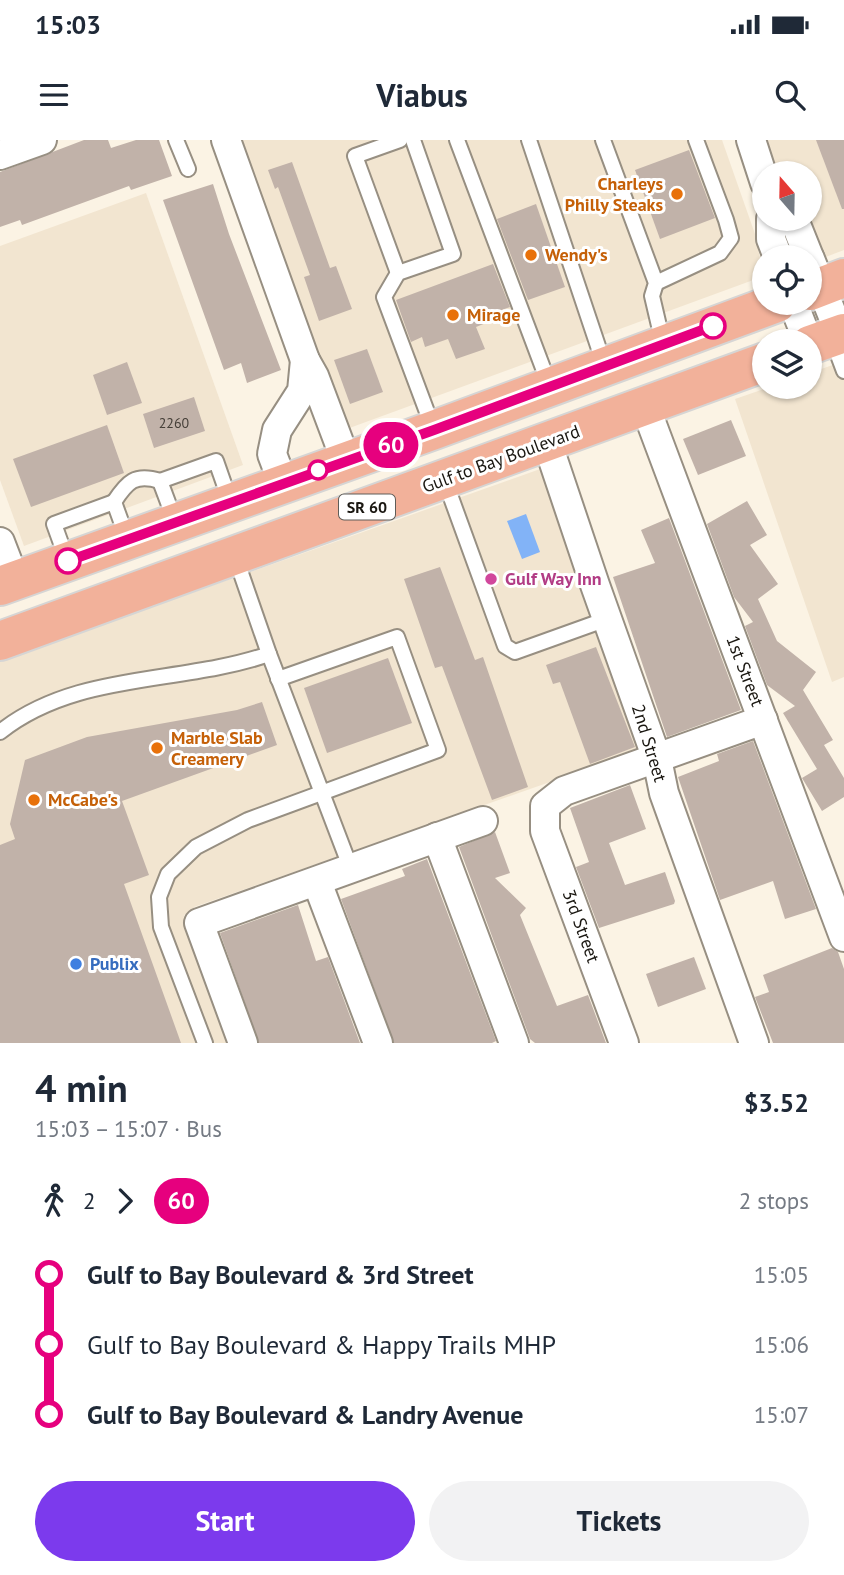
<!DOCTYPE html>
<meta charset="utf-8">
<style>
:root{--surface:#fff;--page:#f2f2f3;--text:#1f2937;--muted:#747a83;--accent:#7c3aed}
body{margin:0;font-family:"PT Sans",sans-serif;background:var(--page);color:var(--text);height:100vh;display:flex;flex-direction:column;font-size:26px;white-space:nowrap}
*{box-sizing:border-box;margin:0}
p{font-size:23px;color:var(--muted)}
.icon{flex:none;width:38px;height:38px;fill:none;stroke:currentColor;stroke-width:2;stroke-linecap:round;stroke-linejoin:round}
.map{position:relative;height:903px;overflow:hidden}
.panel{display:flex;flex-direction:column;background:var(--surface);flex:1}
.panel>*{flex:none}
.badge{padding:0 14px;border-radius:23px;font-size:24px;line-height:46px}
.needle{width:46px;rotate:340deg}
.fabs{position:absolute;left:752px;top:21px;display:grid;gap:14px}
.fabs a{display:grid;place-items:center;width:70px;height:70px;border-radius:50%;background:var(--surface);box-shadow:0 2px 5px #0004;font-size:35px}
.map>.badge{position:absolute;translate:-50% -50%;box-shadow:0 0 0 4px #fff}
.legs{display:flex;align-items:center;gap:10px;height:77px;padding:0 35px;font-size:23px}
.legs p{margin-inline-start:auto}
.head{display:flex;align-items:center;justify-content:space-between;height:119px;padding:0 35px}
h1{font-size:38px;font-weight:700;line-height:52px}
.cta{display:flex;gap:14px;margin-top:auto;padding:14px 35px}
.cta a{flex:1;height:80px;border-radius:42px;background:var(--accent);color:#fff;font-size:28px;font-weight:700;line-height:80px;text-align:center}
.cta a+a{background:var(--page);color:var(--text)}
ul{padding:0 35px;list-style:none}
li{display:flex;align-items:center;gap:24px;height:70px;font-size:26px}
li i{display:grid;place-items:center;width:10px;height:100%;margin:0 9px;background:currentColor}
li i::after{content:'';width:18px;height:18px;margin:-9px;border:5px solid;border-radius:50%;background:var(--surface)}
li p{margin-inline-start:auto}
li:first-child i{background:linear-gradient(#0000 50%,currentColor 0)}
li:last-child i{background:linear-gradient(currentColor 50%,#0000 0)}
.status{display:flex;justify-content:space-between;align-items:center;height:49px;padding:0 35px;background:var(--surface);direction:ltr}
.status svg{height:19px;fill:currentColor}
header{display:flex;justify-content:space-between;align-items:center;height:91px;padding:0 35px;background:var(--surface);font-size:32px;font-weight:700}
.map>svg:first-child{display:block}
.built{fill:#f2e5d0}
.water{fill:#82b3f7}
.building{fill:#c1b2a9}
.lines{fill:none;stroke-linecap:round;stroke-linejoin:round}
.lane-casing{stroke:#978f82;stroke-width:18}
.street-casing{stroke:#978f82;stroke-width:32}
.primary-casing{stroke:#d6d5d4;stroke-width:42}
.lane{stroke:#fff;stroke-width:14}
.street{stroke:#fff;stroke-width:28}
.primary{stroke:#f2b19a;stroke-width:38}
.line-1-casing{stroke:#fff;stroke-width:16}
.line-1{stroke:#e6007e;stroke-width:10}
.food-dot{fill:#e8710a;stroke:#fff;stroke-width:2.5}
.stop-1-dot{fill:#fff;stroke:#e6007e;stroke-width:3.5}
.hotel-dot{fill:#d1479c;stroke:#fff;stroke-width:2.5}
.shop-dot{fill:#3f7fe0;stroke:#fff;stroke-width:2.5}
.labels{text-anchor:middle;stroke-width:6;stroke-linejoin:round;paint-order:stroke}
.number-label{font-size:14px;fill:#443e37}
.shield{fill:#fff;stroke:#5f5d58;stroke-width:2}
.shield-label{font-size:16px;font-weight:bold;fill:#1a1711}
.food-label{font-size:18px;font-weight:bold;fill:#c56008;stroke:#fff;text-anchor:start}
.street-label{font-size:18px;fill:#1a1711;stroke:#fff}
.hotel-label{font-size:18px;font-weight:bold;fill:#b23c85;stroke:#fff;text-anchor:start}
.shop-label{font-size:18px;font-weight:bold;fill:#366cbe;stroke:#fff;text-anchor:start}
</style>
<div class="status"><b>15:03</b><svg viewBox="0 0 49 12"><path d="M0 12V9h3v3zM5 12V6h3v6zM10 12V3h3v9zM15 12V0h3v12zM26 1h20v11H26zM47 4h2v5h-2z"/></svg></div>
<header><svg class="icon" aria-label="menu" viewBox="0 0 24 24"><path d="M4 6h16M4 12h16M4 18h16"/></svg>Viabus<svg class="icon" aria-label="search" viewBox="0 0 24 24"><circle cx="10" cy="10" r="6"/><path d="M15 15l6 6"/></svg></header>
<div class="map">
<svg width="844" height="903" viewBox="0 0 844 903">
<rect width="100%" height="100%" fill="#fbf3e4"/>
<g class="built">
<polygon points="240,0 722,0 755,94 763,133 756,139 344,290"/>
<polygon points="764,0 844,0 844,110 823,118 806,79 810,79 810,33 774,33"/>
<polygon points="146,53 243,325 24,406 0,340 0,106"/>
<polygon points="844,221 844,537 832,542 735,259 770,247 810,247 810,233"/>
<polygon points="543,328 641,610 194,767 194,770 184,775 230,903 0,903 0,521"/>
</g>
<polygon class="water" points="526,374 540,412 522,419 507,381"/>
<g class="building">
<polygon points="84,0 108,0 111,8 136,0 159,0 172,36 131,50 129,46 22,85 20,80 0,87 0,32"/>
<polygon points="816,0 844,0 844,69 842,69"/>
<polygon points="689,10 715,78 660,99 635,30"/>
<polygon points="292,22 330,128 336,126 352,169 319,181 304,137 310,135 278,47 275,49 268,30"/>
<polygon points="213,44 229,94 281,230 247,243 241,223 224,230 163,60"/>
<polygon points="536,64 565,147 528,160 497,79"/>
<polygon points="493,124 510,167 493,173 496,179 476,187 485,209 456,219 448,199 425,207 422,197 411,202 396,160"/>
<polygon points="367,209 383,252 350,264 334,220"/>
<polygon points="127,222 142,263 107,275 93,235"/>
<polygon points="194,257 205,291 154,308 143,274"/>
<polygon points="731,280 746,316 698,335 683,299"/>
<polygon points="107,285 124,333 31,367 13,319"/>
<polygon points="747,361 767,395 750,405 778,444 758,459 777,501 816,532 803,550 833,600 824,605 844,638 844,657 822,671 802,638 817,629 783,573 795,566 767,545 745,486 753,482 734,457 707,384"/>
<polygon points="669,378 741,570 667,597 613,437 655,423 641,390"/>
<polygon points="440,427 475,520 483,517 528,647 492,660 442,526 435,528 404,439"/>
<polygon points="596,507 635,607 590,624 560,542 553,544 546,525"/>
<polygon points="388,518 412,583 327,613 304,548"/>
<polygon points="262,562 277,605 122,661 149,735 124,744 181,903 0,903 0,705 15,699 10,684 25,620 87,597 237,570"/>
<polygon points="753,601 816,769 785,779 773,741 720,760 678,637 719,621 717,614"/>
<polygon points="630,645 646,689 609,703 625,745 665,732 675,761 674,764 599,788 576,727 589,722 570,668"/>
<polygon points="495,692 510,733 495,738 526,768 520,775 557,866 588,855 606,903 535,903 530,899 459,707"/>
<polygon points="427,719 496,901 492,903 394,903 341,759 405,736 402,729"/>
<polygon points="298,765 316,821 328,817 360,903 259,903 220,793"/>
<polygon points="832,808 838,812 844,829 844,903 773,903 755,857 769,852 763,835"/>
<polygon points="694,817 706,849 658,867 646,834"/>
</g>
<g class="lines">
<g class="lane-casing">
<g id="lane">
<polyline points="176,0 188,29"/>
<polyline points="413,0 453,114 398,133 384,157 433,288"/>
<polyline points="457,0 549,244"/>
<polyline points="529,0 604,224"/>
<polyline points="603,0 656,143 652,156 663,203"/>
<polyline points="398,133 355,16 400,0"/>
<polyline points="656,143 720,113 731,98 726,80 696,0"/>
<polyline points="832,199 844,231"/>
<polyline points="445,341 505,506 515,512 607,479"/>
<path d="M114 362C127 342 135 333 160 341"/>
<polyline points="175,381 160,341 216,321 230,361"/>
<polyline points="235,416 269,514 351,729"/>
<polyline points="67,420 54,384 114,362 127,398"/>
<path d="M0 592C77 531 180 545 269 514"/>
<polyline points="205,903 161,787 159,757 168,734 196,707 248,680 438,610 397,497 278,539"/>
</g>
</g>
<g class="street-casing">
<g id="street">
<polyline points="226,0 305,220 314,236 346,321"/>
<polyline points="751,0 765,43"/>
<polyline points="0,15 42,0"/>
<polyline points="771,79 771,99 778,117"/>
<polyline points="788,79 797,87 809,117"/>
<polyline points="810,119 840,194"/>
<polyline points="793,163 808,201"/>
<polyline points="645,266 844,797"/>
<polyline points="547,302 595,445 657,619 664,653 754,903"/>
<polyline points="283,343 272,314 277,290 302,251 305,220"/>
<polyline points="0,402 15,441"/>
<polyline points="437,697 514,903"/>
<polyline points="317,742 378,903"/>
<polyline points="243,903 199,783 483,681"/>
<polyline points="624,903 545,691 545,666 564,651 763,580"/>
</g>
</g>
<g class="primary-casing">
<g id="primary">
<polyline points="810,151 844,138"/>
<polyline points="810,205 844,193"/>
<polyline points="0,446 434,290 777,163"/>
<polyline points="0,501 765,222"/>
</g>
</g>
<use href="#lane" class="lane"/>
<use href="#street" class="street"/>
<use href="#primary" class="primary"/>
</g>
<g class="lines">
<g class="line-1-casing">
<polyline id="line-1" points="68,421 434,290 713,186"/>
</g>
<use href="#line-1" class="line-1"/>
</g>
<g class="food-dot">
<circle cx="677" cy="54" r="7"/>
<circle cx="531" cy="115" r="7"/>
<circle cx="453" cy="175" r="7"/>
<circle cx="157" cy="608" r="7"/>
<circle cx="34" cy="660" r="7"/>
</g>
<g class="stop-1-dot">
<circle cx="713" cy="186" r="12"/>
<circle cx="318" cy="330" r="9"/>
<circle cx="68" cy="421" r="12"/>
</g>
<circle class="hotel-dot" cx="491" cy="439" r="7"/>
<circle class="shop-dot" cx="76" cy="824" r="7"/>
<g class="labels">
<g class="number-label">
<text x="174" y="288">2260</text>
</g>
<rect class="shield" x="339" y="354.5" width="56" height="25" rx="5"/>
<g class="shield-label">
<text x="367" y="373">SR 60</text>
</g>
<g class="food-label">
<text x="663" y="50" text-anchor="end">Charleys<tspan x="663" dy="21">Philly Steaks</tspan></text>
<text x="545" y="121">Wendy's</text>
<text x="467" y="181">Mirage</text>
<text x="171" y="604">Marble Slab<tspan x="171" dy="21">Creamery</tspan></text>
<text x="48" y="666">McCabe's</text>
</g>
<g class="street-label">
<text transform="translate(501 319) rotate(-20)" y="6">Gulf to Bay Boulevard</text>
<text transform="translate(745 531) rotate(69)" y="6">1st Street</text>
<text transform="translate(649 603) rotate(73)" y="6">2nd Street</text>
<text transform="translate(581 786) rotate(70)" y="6">3rd Street</text>
</g>
<g class="hotel-label">
<text x="505" y="445">Gulf Way Inn</text>
</g>
<g class="shop-label">
<text x="90" y="830">Publix</text>
</g>
</g>
</svg>
<div class="fabs">
<a><svg class="needle" viewBox="-14 -14 28 28"><path d="M0-13l5 13h-10z" fill="#e53935"/><path d="M0 13l5-13h-10z" fill="#747a83"/></svg></a>
<a><svg class="icon" aria-label="locate" viewBox="0 0 24 24"><circle cx="12" cy="12" r="6"/><path d="M12 2v4M12 18v4M2 12h4M18 12h4"/></svg></a>
<a><svg class="icon" aria-label="layers" viewBox="0 0 24 24"><path d="M12 4l9 5-9 5-9-5zM3 14l9 5 9-5"/></svg></a>
</div>
<b class="badge" style="left:391px;top:305px;background:#e6007e;color:#fff">60</b>
</div>
<section class="panel">
<div class="head"><div><h1>4 min</h1><p>15:03 – 15:07 · Bus</p></div><b>$3.52</b></div>
<div class="legs"><svg class="icon" aria-label="walk" viewBox="0 0 24 24"><circle cx="13" cy="4" r="2"/><path d="M13 8l-2 6 4 7M11 14l-3 7M7 12l3-4h3l4 4"/></svg>2<svg class="icon" aria-label="forward" viewBox="0 0 24 24"><path d="M9 5l7 7-7 7"/></svg><b class="badge" style="background:#e6007e;color:#fff">60</b><p>2 stops</p></div>
<ul>
<li><i style="color:#e6007e"></i><b>Gulf to Bay Boulevard &amp; 3rd Street</b><p>15:05</p></li>
<li><i style="color:#e6007e"></i><span>Gulf to Bay Boulevard &amp; Happy Trails MHP</span><p>15:06</p></li>
<li><i style="color:#e6007e"></i><b>Gulf to Bay Boulevard &amp; Landry Avenue</b><p>15:07</p></li>
</ul>
<div class="cta"><a>Start</a><a>Tickets</a></div>
</section>
